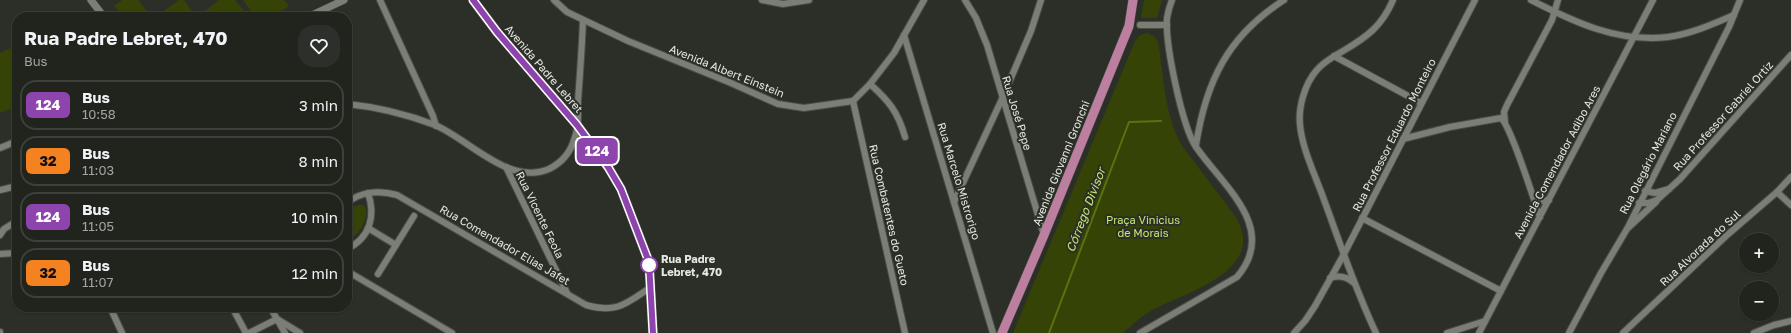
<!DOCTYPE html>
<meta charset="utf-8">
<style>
:root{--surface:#21231d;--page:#2d2f2a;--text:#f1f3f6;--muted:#a2a4a4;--line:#3e403b}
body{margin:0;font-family:"Golos Text",sans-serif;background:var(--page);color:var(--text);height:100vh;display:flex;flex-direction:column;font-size:15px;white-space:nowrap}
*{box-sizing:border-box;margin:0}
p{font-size:13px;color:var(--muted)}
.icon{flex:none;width:22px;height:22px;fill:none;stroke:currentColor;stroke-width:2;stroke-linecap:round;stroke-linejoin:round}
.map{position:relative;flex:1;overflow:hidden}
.sheet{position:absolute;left:12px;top:12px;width:340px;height:300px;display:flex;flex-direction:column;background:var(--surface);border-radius:16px;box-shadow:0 1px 3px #0004,0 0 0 1px var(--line)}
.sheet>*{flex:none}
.badge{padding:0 8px;border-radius:6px;font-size:14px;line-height:26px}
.fabs{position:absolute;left:1739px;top:233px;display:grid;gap:8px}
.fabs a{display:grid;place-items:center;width:40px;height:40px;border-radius:50%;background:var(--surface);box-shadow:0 1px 3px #0004,0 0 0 1px var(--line);font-size:20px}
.map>.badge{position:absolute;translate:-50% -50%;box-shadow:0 0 0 2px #fff}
.round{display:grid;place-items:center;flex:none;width:42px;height:42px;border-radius:16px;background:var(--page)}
.summary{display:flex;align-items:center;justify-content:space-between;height:68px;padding:0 12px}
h1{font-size:19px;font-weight:700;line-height:30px}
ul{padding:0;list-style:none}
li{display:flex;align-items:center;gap:12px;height:50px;margin:0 8px 6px;padding:0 4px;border:2px solid var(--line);border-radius:16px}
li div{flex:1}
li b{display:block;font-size:15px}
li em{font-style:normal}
li .badge{min-width:44px;font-weight:700;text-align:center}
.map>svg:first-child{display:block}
.green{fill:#354306}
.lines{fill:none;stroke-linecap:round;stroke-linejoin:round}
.stream{stroke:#5b7211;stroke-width:2}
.minor-casing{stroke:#4a4d47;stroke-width:8}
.tertiary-casing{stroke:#4a4d47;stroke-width:8}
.secondary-casing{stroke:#4a4d47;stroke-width:10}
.primary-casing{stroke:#4a4d47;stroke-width:10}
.minor{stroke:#7a7e75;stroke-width:6}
.tertiary{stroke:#7a7e75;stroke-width:7}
.secondary{stroke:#7a7e75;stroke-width:8}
.primary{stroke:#bc7fa0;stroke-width:9}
.line-casing{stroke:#fff;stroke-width:9}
.line{stroke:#8e44ad;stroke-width:6}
.stop-dot{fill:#fff;stroke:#8e44ad;stroke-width:2}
.labels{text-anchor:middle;stroke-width:4;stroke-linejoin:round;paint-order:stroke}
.street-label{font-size:11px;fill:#e5e7e2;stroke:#2c2f27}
.park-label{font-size:11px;fill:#c4e771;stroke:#2c2f27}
.stop-label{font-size:11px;font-weight:bold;fill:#e5e7e2;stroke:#2c2f27;text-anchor:start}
.water-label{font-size:12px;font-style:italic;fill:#c7ea74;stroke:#2c2f27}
</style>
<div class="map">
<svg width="1791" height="333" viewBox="0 0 1791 333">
<rect width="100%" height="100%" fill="#2c2f27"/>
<g class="green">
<polygon points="122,0 138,0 150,15 148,17 124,17 114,6"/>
<polygon points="179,0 184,0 196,17 170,17 165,10"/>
<polygon points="219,0 235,0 249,17 207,17 203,13"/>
<polygon points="243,0 284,0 289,6 272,17 255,17"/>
<polygon points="1144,0 1162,0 1157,18 1141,18"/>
<path d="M1147 33 1154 36 1158 42C1164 76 1164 116 1183 147L1235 216C1269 269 1188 292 1154 309 1143 315 1133 324 1123 333H1013L1135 41 1140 35Z"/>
<polygon points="17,45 17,106 0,113 0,53"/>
<path d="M359 205H363L366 209C368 222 358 235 347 241V213L353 207Z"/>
</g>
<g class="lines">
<polyline class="stream" points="1049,333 1129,122 1161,121"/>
<g class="minor-casing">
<g id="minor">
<polyline points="380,0 433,116 436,126"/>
<polyline points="554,0 567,12 628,41 731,83 778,104 804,108 853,101 870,84 894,53 924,0"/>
<polyline points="762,0 783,4 809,0"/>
<polyline points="965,0 976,18 987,45 1044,235"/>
<path d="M1531 0C1574 22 1618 43 1668 37 1691 34 1713 24 1734 15"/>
<polyline points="1140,25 1167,25"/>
<polyline points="904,35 993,333"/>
<polyline points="1334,56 1421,103"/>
<path d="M870 84C889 101 898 112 905 137"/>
<polyline points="853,101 905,333"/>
<path d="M347 104C378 107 406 114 435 125 470 140 509 186 549 169 561 163 570 153 574 140 579 128 578 114 578 101 580 74 582 47 583 20"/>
<polyline points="1505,122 1504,112 1507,105 1552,20 1558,0"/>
<path d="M1403 139 1450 127 1501 118C1511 126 1534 201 1540 217"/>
<path d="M1196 145C1206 81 1228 36 1284 0"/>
<polyline points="0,148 17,141"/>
<polyline points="506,167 567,293"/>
<polyline points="0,190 17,186"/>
<polyline points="1645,191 1655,193 1669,189"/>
<polyline points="1777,192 1791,205"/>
<polyline points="1533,196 1541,201 1549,200"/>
<polyline points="954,202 1002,99 1031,31 1041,0"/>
<path d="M347 203C361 191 380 190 397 195L586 305C617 314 627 303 651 287"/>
<polyline points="1639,203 1648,203 1657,200 1680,179 1791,55"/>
<polyline points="1362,218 1501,291"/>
<polyline points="1629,227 1656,202"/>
<polyline points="368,228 396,245"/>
<polyline points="0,235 4,229 17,221"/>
<path d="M347 249C370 238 376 216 368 193"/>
<polyline points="0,254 17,253"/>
<polyline points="347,271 452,333"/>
<polyline points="378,274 414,216"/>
<path d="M1330 278C1339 275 1346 276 1354 283"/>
<polyline points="110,307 122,333"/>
<polyline points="232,307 246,333"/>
<polyline points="270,307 285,333"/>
<polyline points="0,332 0,333"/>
<polyline points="249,333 277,319 300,333"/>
<path d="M1140 333 1237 277C1279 228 1223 186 1196 147 1182 126 1165 44 1167 18 1168 12 1170 5 1172 0"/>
<polyline points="1294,333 1305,321 1315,306 1344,254 1475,0"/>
<path d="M1376 333C1355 289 1340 243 1323 197 1315 175 1302 148 1300 125 1298 107 1305 84 1316 71 1323 62 1334 56 1343 51 1367 37 1382 26 1393 0"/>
<polyline points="1447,333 1485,321"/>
<polyline points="1479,333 1653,0"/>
<polyline points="1569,333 1601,273 1627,229 1729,27 1740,0"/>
<polyline points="1623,333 1726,236 1777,192 1791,177"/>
<polyline points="1754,333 1774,325 1791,321"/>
</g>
</g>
<g class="tertiary-casing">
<g id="tertiary">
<polyline points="91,0 104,17"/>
<polyline points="308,17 344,0"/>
</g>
</g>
<g class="secondary-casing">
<polyline id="secondary" points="473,0 497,32 577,125 608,167 621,189 649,262 653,333"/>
</g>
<g class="primary-casing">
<polyline id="primary" points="1002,333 1044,235 1129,26 1133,0"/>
</g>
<use href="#minor" class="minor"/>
<use href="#tertiary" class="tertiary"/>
<use href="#secondary" class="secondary"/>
<use href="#primary" class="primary"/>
</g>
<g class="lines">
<g class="line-casing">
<polyline id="line" points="473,0 497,32 577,125 608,167 621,189 649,262 653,333"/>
</g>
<use href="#line" class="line"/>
</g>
<circle class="stop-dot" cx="649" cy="265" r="8"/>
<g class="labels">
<g class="street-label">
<text transform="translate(544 69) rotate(49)" y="4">Avenida Padre Lebret</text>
<text transform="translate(727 71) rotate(22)" y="4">Avenida Albert Einstein</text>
<text transform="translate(1017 113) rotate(73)" y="4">Rua José Pepe</text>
<text transform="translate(1723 116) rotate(-48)" y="4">Rua Professor Gabriel Ortiz</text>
<text transform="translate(1394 135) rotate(-63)" y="4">Rua Professor Eduardo Monteiro</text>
<text transform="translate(1557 162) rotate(-62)" y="4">Avenida Comendador Adibo Ares</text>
<text transform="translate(1061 163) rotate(-68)" y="4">Avenida Giovanni Gronchi</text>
<text transform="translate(1648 163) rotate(-63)" y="4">Rua Olegário Mariano</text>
<text transform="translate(959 181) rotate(73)" y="4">Rua Marcelo Mistrorigo</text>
<text transform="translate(540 215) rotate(64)" y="4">Rua Vicente Feola</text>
<text transform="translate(889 215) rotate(77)" y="4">Rua Combatentes do Gueto</text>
<text transform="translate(505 245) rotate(30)" y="4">Rua Comendador Elias Jafet</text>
<text transform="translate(1700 248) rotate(-43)" y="4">Rua Alvorada do Sul</text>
</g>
<g class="park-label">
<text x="1143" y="224">Praça Vinicius<tspan x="1143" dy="13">de Morais</tspan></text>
</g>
<g class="stop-label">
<text x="661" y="263">Rua Padre<tspan x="661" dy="13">Lebret, 470</tspan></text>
</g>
<g class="water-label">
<text transform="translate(1086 210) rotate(-69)" y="4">Córrego Divisor</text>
</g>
</g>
</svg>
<div class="fabs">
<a>+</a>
<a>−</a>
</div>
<b class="badge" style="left:597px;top:151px;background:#8e44ad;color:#fff">124</b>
<section class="sheet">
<div class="summary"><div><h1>Rua Padre Lebret, 470</h1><p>Bus</p></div><a class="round"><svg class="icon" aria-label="heart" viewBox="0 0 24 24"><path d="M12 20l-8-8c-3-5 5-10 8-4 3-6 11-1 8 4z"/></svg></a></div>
<ul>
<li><span class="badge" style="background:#8e44ad;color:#fff">124</span><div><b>Bus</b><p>10:58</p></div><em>3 min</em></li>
<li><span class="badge" style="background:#f58220;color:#111">32</span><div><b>Bus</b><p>11:03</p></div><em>8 min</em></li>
<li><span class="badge" style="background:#8e44ad;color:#fff">124</span><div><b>Bus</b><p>11:05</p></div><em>10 min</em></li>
<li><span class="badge" style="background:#f58220;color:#111">32</span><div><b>Bus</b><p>11:07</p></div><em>12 min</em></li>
</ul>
</section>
</div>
